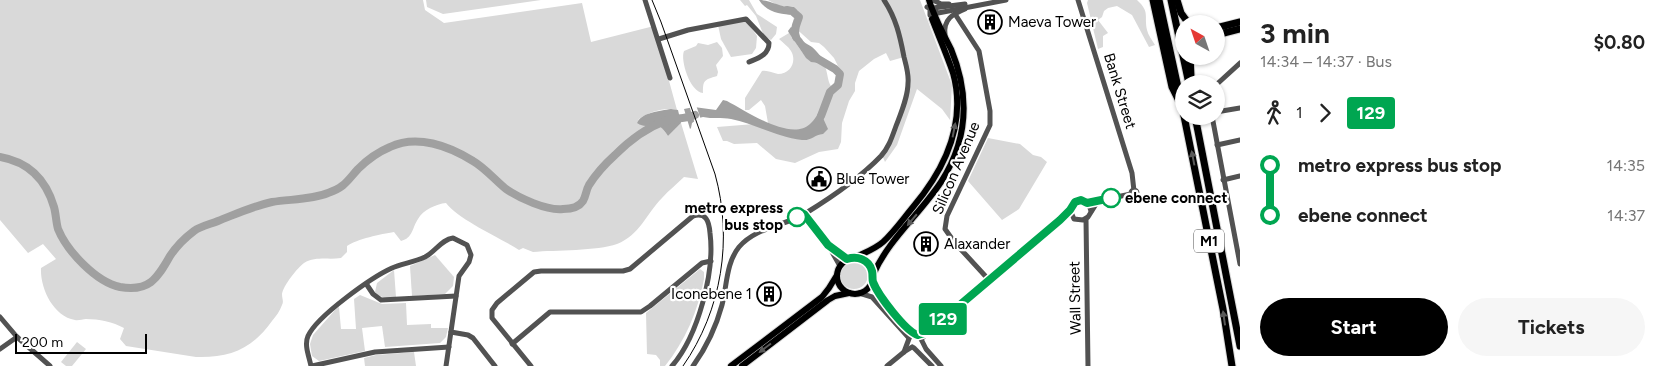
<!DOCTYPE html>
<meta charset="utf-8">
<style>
:root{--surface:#fff;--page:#f6f6f6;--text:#222;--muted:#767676;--accent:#000}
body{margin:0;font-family:Figtree,sans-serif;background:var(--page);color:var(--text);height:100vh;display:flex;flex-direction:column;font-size:19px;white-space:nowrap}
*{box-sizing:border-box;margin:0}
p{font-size:16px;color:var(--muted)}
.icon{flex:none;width:28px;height:28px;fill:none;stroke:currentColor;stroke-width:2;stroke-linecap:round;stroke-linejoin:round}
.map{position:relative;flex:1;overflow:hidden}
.panel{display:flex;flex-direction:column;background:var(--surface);width:425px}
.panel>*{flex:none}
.badge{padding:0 10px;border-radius:4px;font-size:18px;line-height:32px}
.needle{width:32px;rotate:320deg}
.fabs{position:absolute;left:1175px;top:15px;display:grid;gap:10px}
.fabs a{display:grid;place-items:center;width:50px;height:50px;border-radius:50%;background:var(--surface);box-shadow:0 1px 4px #0004;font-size:25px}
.scale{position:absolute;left:15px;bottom:12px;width:132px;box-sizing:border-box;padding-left:5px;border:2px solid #000;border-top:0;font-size:14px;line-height:18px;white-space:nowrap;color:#000;-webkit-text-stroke:4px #fff;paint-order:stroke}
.map>.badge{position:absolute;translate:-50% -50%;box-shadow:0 0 0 2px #fff}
.legs{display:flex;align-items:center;gap:8px;height:55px;padding:0 20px;font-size:16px}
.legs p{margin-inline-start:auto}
.headline{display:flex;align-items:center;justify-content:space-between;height:85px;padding:0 20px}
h1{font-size:28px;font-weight:700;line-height:38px}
.action{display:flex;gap:10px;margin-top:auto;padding:10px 20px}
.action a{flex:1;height:58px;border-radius:30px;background:var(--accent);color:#fff;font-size:20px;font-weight:700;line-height:58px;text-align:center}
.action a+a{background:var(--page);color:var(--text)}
ul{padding:0 20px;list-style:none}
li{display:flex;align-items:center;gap:18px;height:50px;font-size:19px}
li i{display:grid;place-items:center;width:8px;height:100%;margin:0 6px;background:currentColor}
li i::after{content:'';width:12px;height:12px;margin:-6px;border:4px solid;border-radius:50%;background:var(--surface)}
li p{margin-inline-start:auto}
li:first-child i{background:linear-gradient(#0000 50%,currentColor 0)}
li:last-child i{background:linear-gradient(currentColor 50%,#0000 0)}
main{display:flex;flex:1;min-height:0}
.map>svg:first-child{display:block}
.green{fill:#d9d9d9}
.water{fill:#a0a0a0}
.pier{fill:#fff}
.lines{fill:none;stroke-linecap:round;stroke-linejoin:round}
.river{stroke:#a0a0a0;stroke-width:8}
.major-casing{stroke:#dbdbdb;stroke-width:8}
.highway-casing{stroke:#dbdbdb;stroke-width:9}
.minor{stroke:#525252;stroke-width:5}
.major{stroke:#000;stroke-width:6}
.highway{stroke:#000;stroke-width:7}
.tram{stroke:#000;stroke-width:1}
.oneway{fill:#595959}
.line-1-casing{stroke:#fff;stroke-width:11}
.line-1{stroke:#00a651;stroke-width:8}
.stop-1-dot{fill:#fff;stroke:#00a651;stroke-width:2.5}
.labels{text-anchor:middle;stroke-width:4.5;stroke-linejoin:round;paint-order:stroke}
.shield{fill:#fff;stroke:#4c4c4c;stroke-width:1}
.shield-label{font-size:14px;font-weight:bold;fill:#000}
.poi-label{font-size:15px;fill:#000;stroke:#fff;text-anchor:start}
.street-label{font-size:15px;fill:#000;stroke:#fff}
.stop-label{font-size:15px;font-weight:bold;fill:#000;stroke:#fff;text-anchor:start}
</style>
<main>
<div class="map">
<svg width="1240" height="366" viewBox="0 0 1240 366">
<rect width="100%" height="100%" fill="#fff"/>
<g class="green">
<path d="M0 0H423L425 10 444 23 582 3 591 42 654 26 677 110C664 107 650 112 639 119L637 123 660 125 668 136 681 123 698 179 684 177C677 184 669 190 662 198 646 214 640 235 617 244 597 251 556 250 533 252L523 248 519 250C499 237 459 220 446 203 436 204 423 210 418 219 412 228 413 238 401 241L394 232C381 234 357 239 347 246V252L341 258C328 260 316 256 304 263 298 267 283 286 282 294 282 299 284 301 282 305 280 311 276 316 272 321 252 349 230 358 196 357L126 346 120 339 124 328C113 322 99 319 86 319 83 319 78 321 75 320 53 316 40 288 41 268L56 259 43 244 28 253 0 220Z"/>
<polygon points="426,0 541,0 443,14 427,7"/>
<polygon points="740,0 749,0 757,14 777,27 776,34 771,40 764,36 756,16 747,5 745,6"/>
<path d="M768 0H920L952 85 950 120 942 109 917 89 897 145 885 162 882 155 890 144 908 83 904 57 890 61 886 53 874 59 859 71 855 83V91L849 101 842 123 841 142 838 149 819 152 795 163 776 159 757 143 734 144 727 141H723L717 127 768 123 765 106 761 100 749 110H745V98L762 71C768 70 772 73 778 74 791 74 797 61 791 51 788 46 783 43 779 39L789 33C796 41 802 56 812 62 815 63 821 63 824 64 828 72 827 80 831 86 836 84 838 74 839 68L834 58 824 47 819 43 811 42 792 25 796 10 794 7 779 6Z"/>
<path d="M1088 0H1137C1150 12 1144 15 1147 30 1148 35 1152 40 1155 45L1149 47 1132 15 1117 6 1108 8 1104 11 1102 17 1098 20 1108 33 1103 36V47L1098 49 1087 3Z"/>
<polygon points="746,20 757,36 756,48 752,54 731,57 721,39 718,25"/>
<path d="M717 42 722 48 723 56 716 65 718 72 717 76C704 80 703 80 703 93 690 92 680 60 684 51L696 46 698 43 708 45Z"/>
<polygon points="988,138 1020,144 1033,155 1041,157 1047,162 1019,209 1002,220 968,181"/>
<polygon points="435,255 454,277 453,286 445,294 412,296 410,266"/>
<circle cx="854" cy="275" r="14"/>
<path d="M700 269 704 272V279C698 311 685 341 665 366H660V360L656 355 647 354 646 313Z"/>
<path d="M394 270 396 297C388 298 381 299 375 292L377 283Z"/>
<polygon points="360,295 382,304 406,303 407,325 431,324 431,328 448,328 446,337 440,343 385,347 382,326 362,328 365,351 319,361 312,356 310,344 313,335 336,309 339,307 341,329 356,329 354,299"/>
<polygon points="77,342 86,349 72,366 66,366 61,362"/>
<polygon points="414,352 416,366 365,366 364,358 376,355"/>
</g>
<g class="water">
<path d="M759 0C772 0 780 8 794 7L797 10 796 14C783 16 766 12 759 0Z"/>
<path d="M791 27C797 29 798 35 802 39 805 44 808 44 812 47 815 49 824 60 826 63L824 64 811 62 806 58 789 33 788 31Z"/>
<path d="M723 100 727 101C746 111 791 142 810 124 815 120 818 113 821 108L826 107 823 118 828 129 823 134C814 135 811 141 802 140 777 137 755 124 731 119 722 117 712 119 703 117L699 118 692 123 691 128 690 129 684 109 694 107 716 110Z"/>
<path d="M671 109 678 110 681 123 668 136C655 115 651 132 637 123 642 112 660 111 671 109Z"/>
</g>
<polygon class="pier" points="689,105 696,105 701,120 695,124"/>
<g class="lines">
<g class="river">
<path d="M787 10 792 11 799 17C797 24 793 29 796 37"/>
<polyline points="818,59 835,69 840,74 838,85 830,92 821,116"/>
<path d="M0 157C29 162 46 180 54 207 56 214 56 222 58 229 67 251 96 282 120 287 149 292 157 279 170 256 176 247 186 237 194 231 201 226 211 224 218 221 236 214 253 206 272 202 290 199 311 200 328 193 345 187 347 181 358 169 367 160 378 152 390 147 417 134 449 146 473 161 485 168 495 180 506 189 519 198 547 211 563 209 570 209 579 207 583 201 586 196 586 190 589 185 596 174 605 164 615 155 629 141 646 128 665 121 675 118 685 119 695 115"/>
</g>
<g class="major-casing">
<g id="major">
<path d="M856 257C864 253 875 249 883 242 894 232 903 219 913 207 945 169 967 124 953 73 947 55 939 37 932 19"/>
<circle cx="855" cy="276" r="18"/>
<path d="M873 275C888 240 920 214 941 182 968 140 970 95 951 49 943 33 934 17 929 0"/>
<polyline points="731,366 822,297 829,288 837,275"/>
<polyline points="742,366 828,300 835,296 849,293"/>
</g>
</g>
<g class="highway-casing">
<g id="highway">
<polyline points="1153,0 1172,87 1178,99"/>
<polyline points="1159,0 1184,115"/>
<polyline points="1171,0 1189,84"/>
<polyline points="1177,0 1181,13 1189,24"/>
<polyline points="1216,28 1240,22"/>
<polyline points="1216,35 1240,29"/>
<polyline points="1190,56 1191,76"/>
<polyline points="1184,116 1223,309 1232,366"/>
<polyline points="1195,116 1240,346"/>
</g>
</g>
<g class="minor">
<polyline points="645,0 670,78"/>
<polyline points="933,0 941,4 949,4"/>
<polyline points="1078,0 1132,173 1134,191"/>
<polyline points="927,7 938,13 1006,0"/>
<polyline points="955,14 979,51 990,111 990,125 947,216 945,229 955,243 989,280"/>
<polyline points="930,15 930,11 933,8 965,4"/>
<path d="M945 35C943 19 953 14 965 9"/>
<path d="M659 39 688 30 746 19 769 43C769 55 758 58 749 62"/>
<polyline points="1216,85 1240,63"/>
<polyline points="1216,112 1240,108"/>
<polyline points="1212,116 1240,264"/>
<polyline points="1217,145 1240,140"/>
<polyline points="1223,180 1240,176"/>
<circle cx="1134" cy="193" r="3"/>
<polyline points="1087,203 1131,194"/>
<polyline points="1070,210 1074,219 1083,220 1088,217 1098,201"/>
<polyline points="804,214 828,245 840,266"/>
<polyline points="1086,219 1088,366"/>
<polyline points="831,247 847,259"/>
<polyline points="872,281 893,312 914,334"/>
<polyline points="367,285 373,294 381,300 456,296"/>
<polyline points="859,293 872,297 909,338"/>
<polyline points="0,317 17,337 50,366"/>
<polyline points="451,332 468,335 473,338 495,366"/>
<polyline points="921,339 1060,220 1070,210 1075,202 1084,201 1089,205 1091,211"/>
<polyline points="512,344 550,312 641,312 650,306 702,263 711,261"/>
<polyline points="914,348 932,366"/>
<polyline points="0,349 17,337"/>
<polyline points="904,352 910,336 916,334 920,337 926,349 941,366"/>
<path d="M311 366C309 356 304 345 308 336 317 316 372 277 392 268 402 264 414 262 425 257 435 252 442 239 453 238L467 245 471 255 469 262 459 276 446 366"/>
<polyline points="312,366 375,352 449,347"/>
<path d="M531 366 492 318V310L497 303 534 272 541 271H623L630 269 693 216C706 212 709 221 710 233 715 272 698 336 672 366"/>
<path d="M693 366C706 348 716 327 722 305 727 286 726 263 739 247 756 227 785 226 806 213 832 197 859 179 881 156 889 147 892 137 896 126 901 113 908 97 908 83 909 74 906 65 904 57 900 36 896 18 884 0"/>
<polyline points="887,366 904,352 912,347"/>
</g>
<use href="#major" class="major"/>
<use href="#highway" class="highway"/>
<path class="tram" d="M652 0 661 22 715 174C733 239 722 310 683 366"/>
</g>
<defs><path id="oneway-solid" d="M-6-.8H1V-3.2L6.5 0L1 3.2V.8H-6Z" transform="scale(1.25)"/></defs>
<g class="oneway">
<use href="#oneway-solid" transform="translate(954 130) rotate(-79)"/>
<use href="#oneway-solid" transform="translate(1193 158) rotate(-101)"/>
<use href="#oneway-solid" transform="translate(912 220) rotate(130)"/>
<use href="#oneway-solid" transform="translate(1224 318) rotate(-98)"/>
<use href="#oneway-solid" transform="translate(765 348) rotate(143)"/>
</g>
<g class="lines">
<g class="line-1-casing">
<path id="line-1" d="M797 217 804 214 828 245 847 259C857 256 869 259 872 271 873 275 872 279 873 282 878 295 906 332 918 335L928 332 1060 220 1070 210 1075 202 1081 200 1087 203 1111 198"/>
</g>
<use href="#line-1" class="line-1"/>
</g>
<defs>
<g id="building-ring" transform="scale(1.25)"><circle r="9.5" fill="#fff" stroke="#000" stroke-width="1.5"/><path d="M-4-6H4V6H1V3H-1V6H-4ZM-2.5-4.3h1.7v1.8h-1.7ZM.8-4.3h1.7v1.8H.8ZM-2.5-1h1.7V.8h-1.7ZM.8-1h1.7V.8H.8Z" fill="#000"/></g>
<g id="civic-ring" transform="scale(1.25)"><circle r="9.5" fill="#fff" stroke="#000" stroke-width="1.5"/><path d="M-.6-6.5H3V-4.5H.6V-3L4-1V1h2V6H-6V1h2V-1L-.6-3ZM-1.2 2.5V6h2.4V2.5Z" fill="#000"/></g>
</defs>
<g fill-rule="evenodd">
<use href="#building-ring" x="990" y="22"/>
<use href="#civic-ring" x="819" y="179"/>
<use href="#building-ring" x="926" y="244"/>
<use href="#building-ring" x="769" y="294"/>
</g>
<g class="stop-1-dot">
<circle cx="1111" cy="198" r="9"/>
<circle cx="797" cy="217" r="9"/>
</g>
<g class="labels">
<rect class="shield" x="1194" y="229.5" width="30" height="23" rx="4"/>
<g class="shield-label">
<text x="1209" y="246">M1</text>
</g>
<g class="poi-label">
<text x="1008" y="27">Maeva Tower</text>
<text x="836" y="184">Blue Tower</text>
<text x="944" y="249">Alaxander</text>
<text x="752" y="299" text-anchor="end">Iconebene 1</text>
</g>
<g class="street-label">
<text transform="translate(1120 91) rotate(73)" y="5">Bank Street</text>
<text transform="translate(956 168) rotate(-67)" y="5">Silicon Avenue</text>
<text transform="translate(1075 298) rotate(-91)" y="5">Wall Street</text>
</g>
<g class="stop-label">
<text x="1125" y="203">ebene connect</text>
<text x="783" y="213" text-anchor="end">metro express<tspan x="783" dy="17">bus stop</tspan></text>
</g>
</g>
</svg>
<div class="fabs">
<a><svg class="needle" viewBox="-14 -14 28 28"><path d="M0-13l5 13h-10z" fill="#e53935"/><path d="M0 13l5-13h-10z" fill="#767676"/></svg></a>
<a><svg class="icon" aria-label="layers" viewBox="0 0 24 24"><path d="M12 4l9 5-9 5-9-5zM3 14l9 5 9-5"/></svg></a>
</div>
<div class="scale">200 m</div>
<b class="badge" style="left:943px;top:319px;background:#00a651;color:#fff">129</b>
</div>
<section class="panel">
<div class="headline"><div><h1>3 min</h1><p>14:34 – 14:37 · Bus</p></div><b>$0.80</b></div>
<div class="legs"><svg class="icon" aria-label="walk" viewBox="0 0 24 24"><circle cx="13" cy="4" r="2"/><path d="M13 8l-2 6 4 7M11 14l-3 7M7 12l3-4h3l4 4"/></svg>1<svg class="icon" aria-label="forward" viewBox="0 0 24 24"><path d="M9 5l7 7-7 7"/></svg><b class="badge" style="background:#00a651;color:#fff">129</b></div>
<ul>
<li><i style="color:#00a651"></i><b>metro express bus stop</b><p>14:35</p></li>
<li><i style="color:#00a651"></i><b>ebene connect</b><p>14:37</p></li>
</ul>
<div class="action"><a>Start</a><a>Tickets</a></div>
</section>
</main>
